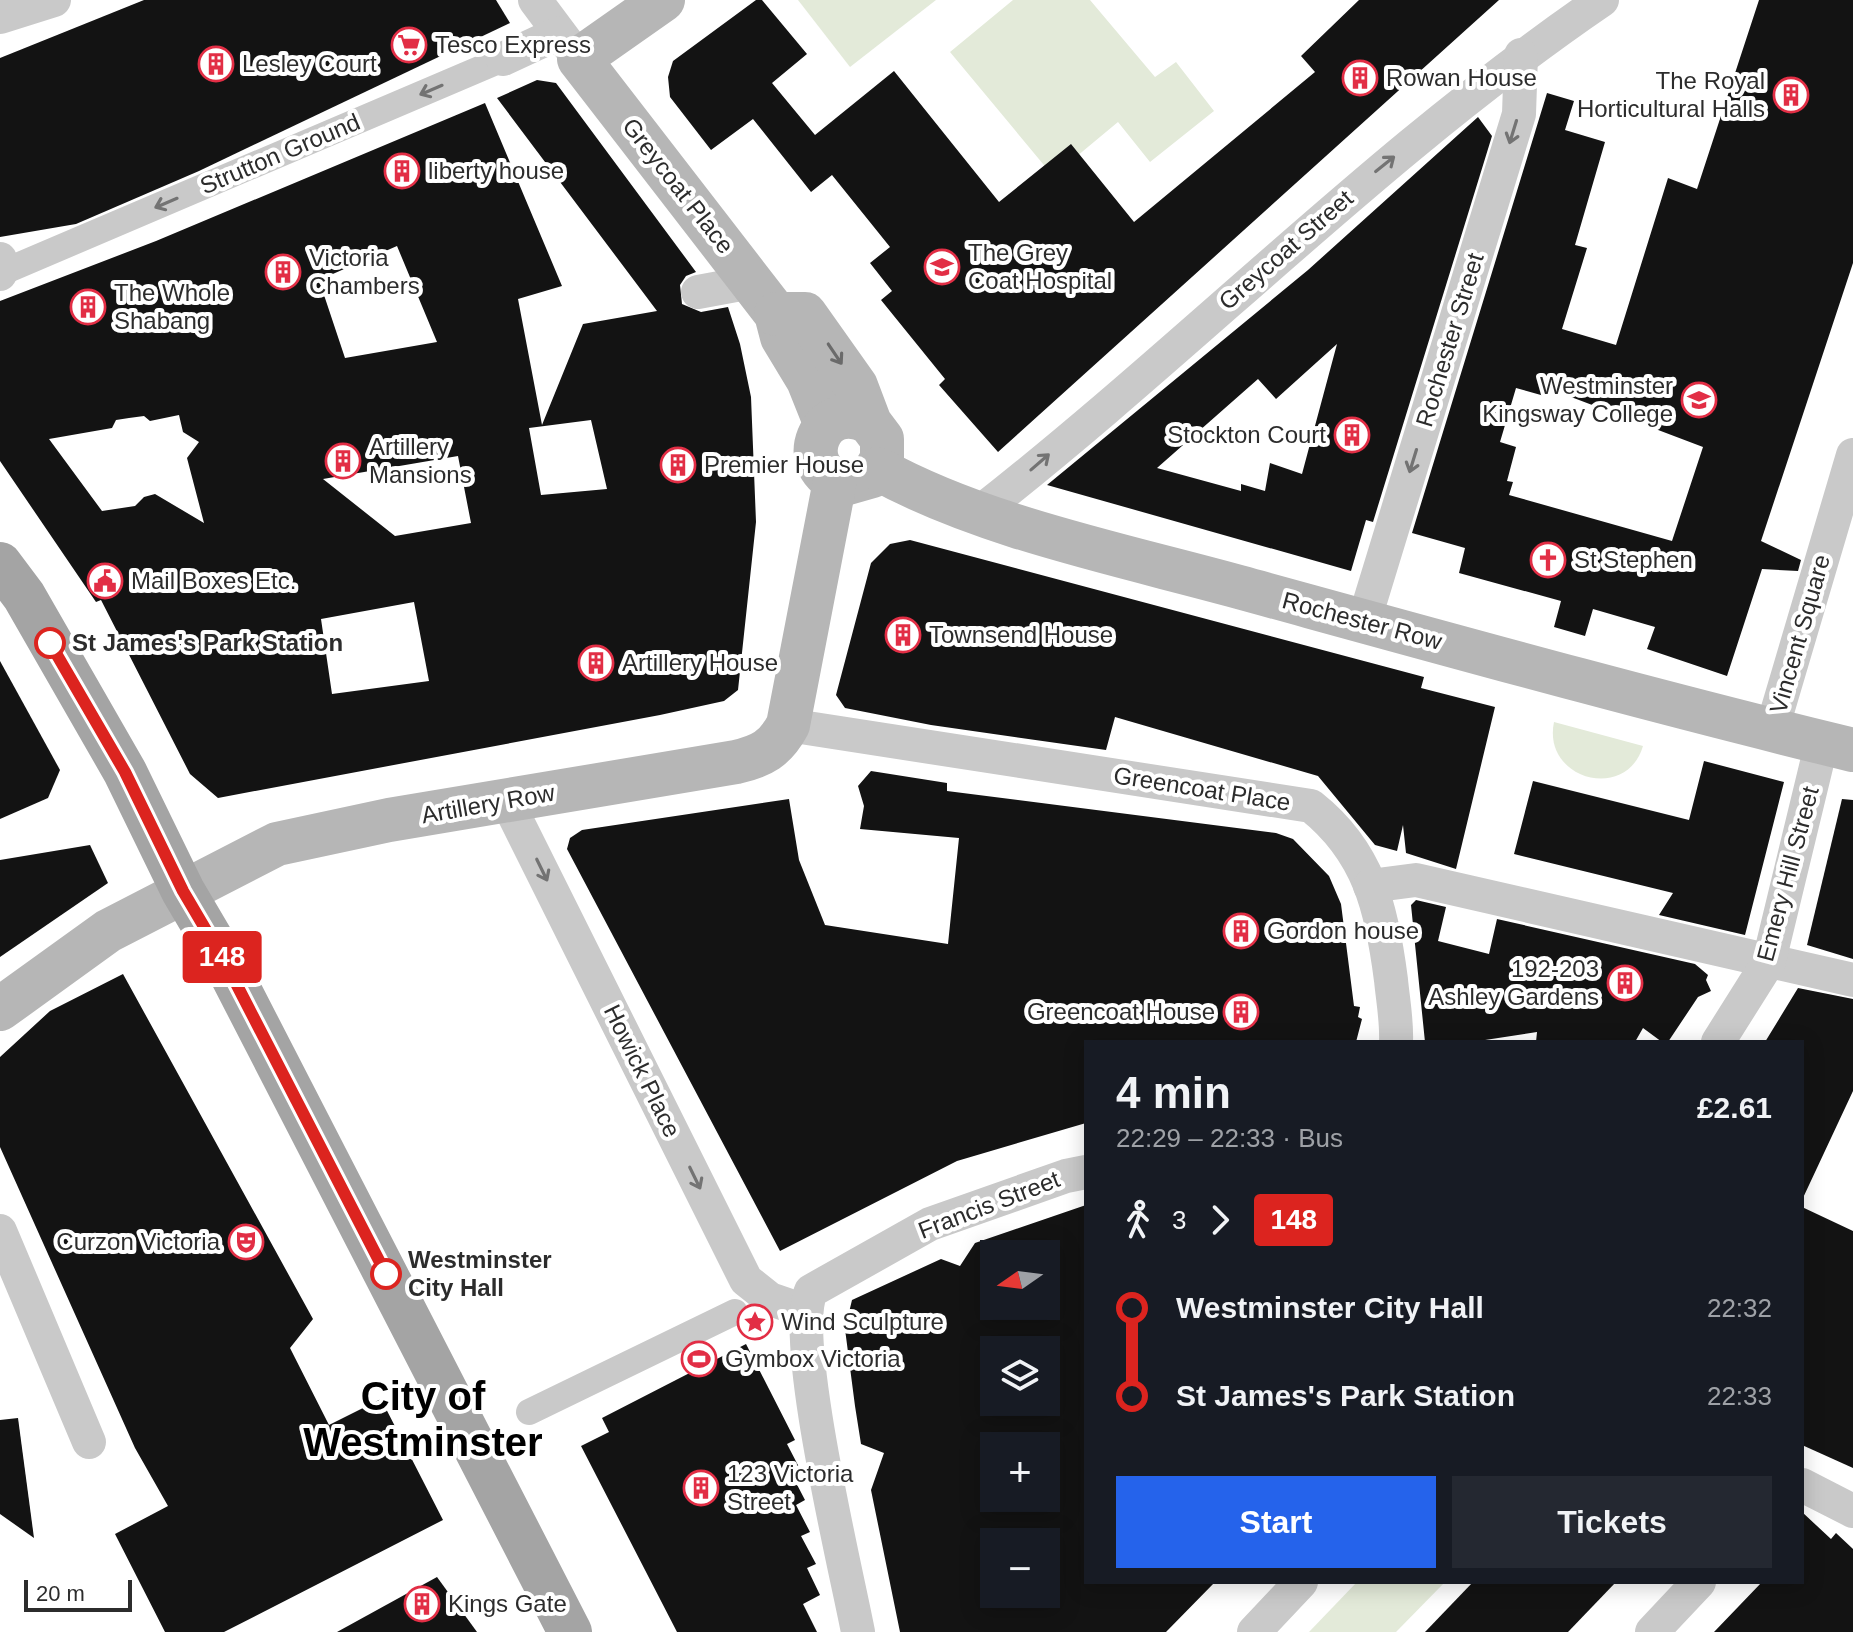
<!DOCTYPE html>
<meta charset="utf-8">
<style>
:root{--surface:#171b24;--page:#242831;--text:#f1f3f6;--muted:#9ea1a6;--accent:#2563eb}
body{margin:0;font-family:Arial,sans-serif;background:var(--page);color:var(--text);height:100vh;display:flex;flex-direction:column;font-size:30px;white-space:nowrap}
*{box-sizing:border-box;margin:0}
p{font-size:26px;color:var(--muted)}
.icon{flex:none;width:44px;height:44px;fill:none;stroke:currentColor;stroke-width:2;stroke-linecap:round;stroke-linejoin:round}
.map{position:relative;flex:1;overflow:hidden}
.sheet{position:absolute;left:1084px;top:1040px;width:720px;height:544px;display:flex;flex-direction:column;background:var(--surface);border-radius:0px;box-shadow:0 4px 20px #0003}
.sheet>*{flex:none}
.badge{padding:0 16px;border-radius:6px;font-size:28px;line-height:52px}
.needle{width:52px;rotate:256deg}
.controls{position:absolute;left:980px;top:1240px;display:grid;gap:16px}
.controls a{display:grid;place-items:center;width:80px;height:80px;border-radius:0px;background:var(--surface);box-shadow:0 4px 20px #0003;font-size:40px}
.scale{position:absolute;left:24px;bottom:20px;width:108px;box-sizing:border-box;padding-left:8px;border:4px solid #2c2c2c;border-top:0;font-size:22px;line-height:28px;white-space:nowrap;color:#2c2c2c;-webkit-text-stroke:6px #fff;paint-order:stroke}
.map>.badge{position:absolute;translate:-50% -50%;box-shadow:0 0 0 4px #fff}
.legs{display:flex;align-items:center;gap:12px;height:88px;padding:0 32px;font-size:26px}
.legs p{margin-inline-start:auto}
.headline{display:flex;align-items:center;justify-content:space-between;height:136px;padding:0 32px}
h1{font-size:44px;font-weight:700;line-height:60px}
.button{display:flex;gap:16px;margin-top:auto;padding:16px 32px}
.button a{flex:1;height:92px;border-radius:0px;background:var(--accent);color:#fff;font-size:32px;font-weight:700;line-height:92px;text-align:center}
.button a+a{background:var(--page);color:var(--text)}
ul{padding:0 32px;list-style:none}
li{display:flex;align-items:center;gap:28px;height:88px;font-size:30px}
li i{display:grid;place-items:center;width:12px;height:100%;margin:0 10px;background:currentColor}
li i::after{content:'';width:20px;height:20px;margin:-10px;border:6px solid;border-radius:50%;background:var(--surface)}
li p{margin-inline-start:auto}
li:first-child i{background:linear-gradient(#0000 50%,currentColor 0)}
li:last-child i{background:linear-gradient(currentColor 50%,#0000 0)}
.map>svg:first-child{display:block}
.green{fill:#e3ead9}
.building{fill:#131313;fill-rule:evenodd}
.lines{fill:none;stroke-linecap:round;stroke-linejoin:round}
.pedestrian{stroke:#c9c9c9;stroke-width:26}
.minor{stroke:#c9c9c9;stroke-width:34}
.secondary{stroke:#b6b6b6;stroke-width:44}
.primary{stroke:#a4a4a4;stroke-width:44}
.oneway{stroke:#737373}
.oneway2{stroke:#6a6a6a}
.line-1-casing{stroke:#fff;stroke-width:18}
.line-1{stroke:#dc241f;stroke-width:12}
.stop-1-dot{fill:#fff;stroke:#dc241f;stroke-width:4}
.labels{text-anchor:middle;stroke-width:8;stroke-linejoin:round;paint-order:stroke}
.poi-label{font-size:24px;fill:#2c2c2c;stroke:#fff;text-anchor:start}
.street-label{font-size:24px;fill:#2c2c2c;stroke:#fff}
.stop-label{font-size:24px;font-weight:bold;fill:#2c2c2c;stroke:#fff;text-anchor:start}
.town-label{font-size:40px;font-weight:bold;fill:#000;stroke:#fff}
</style>
<div class="map">
<svg width="1853" height="1632" viewBox="0 0 1853 1632">
<rect width="100%" height="100%" fill="#fff"/>
<g class="green">
<polygon points="798,0 936,0 850,67"/>
<polygon points="1013,0 1090,0 1155,77 1176,62 1214,111 1150,162 1118,122 1053,176 950,52"/>
<path d="M1554 722 1643 746C1626 803 1542 779 1554 722Z"/>
<polygon points="1357,1582 1445,1582 1396,1632 1309,1632"/>
</g>
<g class="building">
<polygon points="144,0 496,0 510,23 199,171 76,224 0,237 0,58"/>
<polygon points="756,0 762,0 807,54 772,83 815,135 894,71 999,202 1071,144 1134,222 1315,72 1301,56 1359,0 1499,0 998,452 939,385 945,379 881,300 892,291 870,263 890,247 832,175 811,192 753,119 711,150 670,97 668,77 673,61"/>
<path d="M1759 0H1853V263L1761 541 1801 560 1798 571 1762 569 1727 676 1647 649 1655 627 1593 609 1585 636 1554 627 1561 601 1459 573 1465 548 1412 533 1547 93 1574 101 1565 130 1605 142 1575 245 1587 248 1562 329 1616 345 1668 178 1697 189ZM1516 388 1548 397 1550 389 1703 447 1672 541 1509 495 1513 482 1507 481 1516 447 1500 442Z"/>
<path d="M537 80 556 83 696 272 686 276 680 285 682 304 701 312 728 307 740 344 751 397 756 522 738 690 724 701 660 715 218 798 190 774 101 600 96 602 0 461V301L156 241 485 103 562 286 518 299 542 425 583 324 657 311 497 98ZM397 246 437 342 345 358 319 280ZM179 415 183 432 199 442 187 458 204 523 155 494 144 497 135 506 102 511 49 439 112 428 116 420 129 418 144 416 150 421ZM591 420 607 489 541 495 529 428ZM458 456 471 523 395 536 323 479ZM414 602 429 681 332 694 321 619Z"/>
<path d="M1478 117 1492 136 1373 522 1366 520 1351 571 1047 485 1308 270ZM1337 344 1312 437 1315 441 1310 444 1302 474 1270 463 1265 491 1241 484V491L1157 468 1258 379 1276 399Z"/>
<polygon points="910,540 1424,677 1421,688 1495,707 1456,869 1406,853 1403,825 1397,851 1375,845 1318,776 1115,717 1106,750 931,725 845,708 836,695 871,563 890,544"/>
<polygon points="0,661 60,770 48,798 0,819"/>
<polygon points="1704,761 1784,782 1745,935 1659,915 1673,893 1514,854 1533,781 1689,820"/>
<polygon points="871,771 947,783 947,791 1276,833 1293,839 1329,876 1341,904 1354,1006 1360,1007 1358,1017 1362,1019 1356,1042 1086,1042 1086,1123 957,1161 780,1251 567,849 570,838 582,830 789,799 799,860 825,925 948,944 959,838 860,829 864,806 858,786"/>
<polygon points="1842,799 1853,800 1853,959 1807,945"/>
<polygon points="90,845 108,883 0,957 0,860"/>
<polygon points="1416,900 1446,907 1438,941 1489,954 1497,919 1695,964 1708,975 1706,980 1711,991 1698,997 1668,1042 1662,1042 1643,1028 1635,1042 1536,1042 1537,1032 1472,1042 1425,1042 1411,905"/>
<polygon points="123,974 313,1319 290,1348 329,1425 381,1399 443,1520 224,1632 165,1632 115,1534 168,1506 135,1448 0,1147 0,1057 50,1011"/>
<polygon points="1798,988 1853,999 1853,1091 1802,1200 1802,1042 1765,1042"/>
<path d="M1086 1205V1582H1215L1166 1632H900L871 1490 884 1453 861 1444 855 1406 845 1329 852 1300 941 1259 960 1266 975 1243ZM994 1254H1046V1306H994ZM994 1350H1046V1402H994ZM994 1446H1046V1498H994ZM994 1542H1046V1594H994Z"/>
<polygon points="1802,1207 1853,1231 1853,1468 1802,1445"/>
<polygon points="746,1344 795,1440 787,1444 801,1471 792,1475 805,1500 796,1505 810,1532 801,1536 816,1564 807,1568 820,1595 803,1604 817,1632 677,1632 581,1446 609,1432 602,1418"/>
<polygon points="18,1418 34,1538 0,1514 0,1420"/>
<polygon points="1802,1512 1831,1539 1836,1533 1853,1549 1853,1632 1714,1632 1762,1582 1802,1582"/>
<polygon points="437,1577 477,1632 337,1632"/>
<polygon points="1473,1582 1616,1582 1568,1632 1425,1632"/>
</g>
<g class="lines">
<g class="pedestrian">
<polyline points="3,272 503,59"/>
<polyline points="529,1412 735,1312"/>
</g>
<g class="minor">
<polyline points="535,0 579,59"/>
<polyline points="0,17 54,0"/>
<polyline points="503,59 559,33"/>
<polyline points="0,259 0,274"/>
<polyline points="698,292 752,282"/>
<path d="M980 512C1192 346 1379 152 1602 0"/>
<polyline points="1364,621 1519,114 1521,55"/>
<path d="M788 725 1311 806C1369 852 1382 909 1391 980 1393 1001 1397 1021 1396 1042"/>
<polyline points="1772,729 1853,455"/>
<polyline points="507,801 746,1280 770,1299 805,1311"/>
<polyline points="1370,886 1416,880 1853,980"/>
<polyline points="1718,1042 1769,961 1822,742"/>
<polyline points="0,1231 89,1442"/>
<polyline points="1802,1485 1853,1511"/>
<path d="M858 1632C846 1569 790 1339 811 1291L930 1224 1066 1176 1086 1172"/>
<polyline points="1254,1632 1301,1582"/>
<polyline points="1652,1632 1699,1582"/>
</g>
<g class="secondary">
<polyline points="663,0 579,59 776,314 782,337 808,380 826,425"/>
<path d="M776 314H805L856 386 870 423 882 439V459L872 476 844 484C791 469 820 395 870 423"/>
<path d="M878 469C983 527 1123 555 1239 587 1443 643 1647 700 1853 750"/>
<path d="M0 1009 108 931 277 844 389 820 736 762C762 756 775 749 788 725L835 481"/>
</g>
<polyline class="primary" points="0,564 24,596 125,772 183,891 226,964 570,1632"/>
</g>
<defs><path id="oneway-shaft" d="M-6 0H5M1.5-3L5.5 0L1.5 3" fill="none" stroke-width="1.6" stroke-linecap="round" stroke-linejoin="round" transform="scale(2)"/></defs>
<g class="oneway">
<use href="#oneway-shaft" transform="translate(431 90) rotate(157)"/>
<use href="#oneway-shaft" transform="translate(1513 132) rotate(107)"/>
<use href="#oneway-shaft" transform="translate(1385 164) rotate(-39)"/>
<use href="#oneway-shaft" transform="translate(166 203) rotate(157)"/>
<use href="#oneway-shaft" transform="translate(1413 461) rotate(107)"/>
<use href="#oneway-shaft" transform="translate(1040 462) rotate(-41)"/>
<use href="#oneway-shaft" transform="translate(542 870) rotate(64)"/>
<use href="#oneway-shaft" transform="translate(695 1178) rotate(64)"/>
</g>
<use class="oneway2" href="#oneway-shaft" transform="translate(835 354) rotate(56)"/>
<g class="lines">
<g class="line-1-casing">
<polyline id="line-1" points="50,643 125,772 183,891 226,964 386,1274"/>
</g>
<use href="#line-1" class="line-1"/>
</g>
<defs>
<g id="supermarket-ring" transform="scale(1.8)"><circle r="9.5" fill="#fff" stroke="#e22e45" stroke-width="1.5"/><path d="M-6-5.5h2.5l.6 2H6L4.5 2H-2.5L-4.4-4H-6ZM-1.5 3.2a1.3 1.3 0 1 0 .1 0ZM3 3.2a1.3 1.3 0 1 0 .1 0Z" fill="#e22e45"/></g>
<g id="building-ring" transform="scale(1.8)"><circle r="9.5" fill="#fff" stroke="#e22e45" stroke-width="1.5"/><path d="M-4-6H4V6H1V3H-1V6H-4ZM-2.5-4.3h1.7v1.8h-1.7ZM.8-4.3h1.7v1.8H.8ZM-2.5-1h1.7V.8h-1.7ZM.8-1h1.7V.8H.8Z" fill="#e22e45"/></g>
<g id="school-ring" transform="scale(1.8)"><circle r="9.5" fill="#fff" stroke="#e22e45" stroke-width="1.5"/><path d="M0-5L7-2L0 1L-7-2ZM-4 1L0 2.5L4 1V4Q0 6-4 4Z" fill="#e22e45"/></g>
<g id="university-ring" transform="scale(1.8)"><circle r="9.5" fill="#fff" stroke="#e22e45" stroke-width="1.5"/><path d="M0-5L7-2L0 1L-7-2ZM-4 1L0 2.5L4 1V4Q0 6-4 4Z" fill="#e22e45"/></g>
<g id="church-ring" transform="scale(1.8)"><circle r="9.5" fill="#fff" stroke="#e22e45" stroke-width="1.5"/><path d="M-1.2-6h2.4v3.5h3.3v2.4h-3.3V6h-2.4V-.1h-3.3v-2.4h3.3Z" fill="#e22e45"/></g>
<g id="civic-ring" transform="scale(1.8)"><circle r="9.5" fill="#fff" stroke="#e22e45" stroke-width="1.5"/><path d="M-.6-6.5H3V-4.5H.6V-3L4-1V1h2V6H-6V1h2V-1L-.6-3ZM-1.2 2.5V6h2.4V2.5Z" fill="#e22e45"/></g>
<g id="theatre-ring" transform="scale(1.8)"><circle r="9.5" fill="#fff" stroke="#e22e45" stroke-width="1.5"/><path d="M-5-5.5Q0-4 5-5.5V0Q5 5 0 6Q-5 5-5 0ZM-3.3-2.5H-1v1.5H-3.3ZM1-2.5H3.3v1.5H1ZM-2.8 1Q0 5.5 2.8 1Z" fill="#e22e45"/></g>
<g id="sight-ring" transform="scale(1.8)"><circle r="9.5" fill="#fff" stroke="#e22e45" stroke-width="1.5"/><path d="M0-6L1.8-2.2L6-1.7L2.9 1.2L3.7 5.4L0 3.3L-3.7 5.4L-2.9 1.2L-6-1.7L-1.8-2.2Z" fill="#e22e45"/></g>
<g id="stadium-ring" transform="scale(1.8)"><circle r="9.5" fill="#fff" stroke="#e22e45" stroke-width="1.5"/><path d="M0-5a6.5 5 0 1 0 0 10a6.5 5 0 1 0 0-10ZM-3.5-1.8h7v3.6h-7Z" fill="#e22e45"/></g>
</defs>
<g fill-rule="evenodd">
<use href="#supermarket-ring" x="409" y="45"/>
<use href="#building-ring" x="216" y="64"/>
<use href="#building-ring" x="1360" y="78"/>
<use href="#building-ring" x="1791" y="95"/>
<use href="#building-ring" x="402" y="171"/>
<use href="#school-ring" x="942" y="267"/>
<use href="#building-ring" x="283" y="272"/>
<use href="#building-ring" x="88" y="307"/>
<use href="#university-ring" x="1699" y="400"/>
<use href="#building-ring" x="1352" y="435"/>
<use href="#building-ring" x="343" y="461"/>
<use href="#building-ring" x="678" y="465"/>
<use href="#church-ring" x="1548" y="560"/>
<use href="#civic-ring" x="105" y="581"/>
<use href="#building-ring" x="903" y="635"/>
<use href="#building-ring" x="596" y="663"/>
<use href="#building-ring" x="1241" y="931"/>
<use href="#building-ring" x="1625" y="983"/>
<use href="#building-ring" x="1241" y="1012"/>
<use href="#theatre-ring" x="246" y="1242"/>
<use href="#sight-ring" x="755" y="1322"/>
<use href="#stadium-ring" x="699" y="1359"/>
<use href="#building-ring" x="701" y="1488"/>
<use href="#building-ring" x="422" y="1604"/>
</g>
<g class="stop-1-dot">
<circle cx="50" cy="643" r="14"/>
<circle cx="386" cy="1274" r="14"/>
</g>
<g class="labels">
<g class="poi-label">
<text x="435" y="53">Tesco Express</text>
<text x="242" y="72">Lesley Court</text>
<text x="1386" y="86">Rowan House</text>
<text x="1765" y="89" text-anchor="end">The Royal<tspan x="1765" dy="28">Horticultural Halls</tspan></text>
<text x="428" y="179">liberty house</text>
<text x="968" y="261">The Grey<tspan x="968" dy="28">Coat Hospital</tspan></text>
<text x="309" y="266">Victoria<tspan x="309" dy="28">Chambers</tspan></text>
<text x="114" y="301">The Whole<tspan x="114" dy="28">Shabang</tspan></text>
<text x="1673" y="394" text-anchor="end">Westminster<tspan x="1673" dy="28">Kingsway College</tspan></text>
<text x="1326" y="443" text-anchor="end">Stockton Court</text>
<text x="369" y="455">Artillery<tspan x="369" dy="28">Mansions</tspan></text>
<text x="704" y="473">Premier House</text>
<text x="1574" y="568">St Stephen</text>
<text x="131" y="589">Mail Boxes Etc.</text>
<text x="929" y="643">Townsend House</text>
<text x="622" y="671">Artillery House</text>
<text x="1267" y="939">Gordon house</text>
<text x="1599" y="977" text-anchor="end">192-203<tspan x="1599" dy="28">Ashley Gardens</tspan></text>
<text x="1215" y="1020" text-anchor="end">Greencoat House</text>
<text x="220" y="1250" text-anchor="end">Curzon Victoria</text>
<text x="781" y="1330">Wind Sculpture</text>
<text x="725" y="1367">Gymbox Victoria</text>
<text x="727" y="1482">123 Victoria<tspan x="727" dy="28">Street</tspan></text>
<text x="448" y="1612">Kings Gate</text>
</g>
<g class="street-label">
<text transform="translate(280 154) rotate(-23)" y="8">Strutton Ground</text>
<text transform="translate(678 186) rotate(52)" y="8">Greycoat Place</text>
<text transform="translate(1286 250) rotate(-41)" y="8">Greycoat Street</text>
<text transform="translate(1450 340) rotate(-73)" y="8">Rochester Street</text>
<text transform="translate(1362 621) rotate(15)" y="8">Rochester Row</text>
<text transform="translate(1800 634) rotate(-74)" y="8">Vincent Square</text>
<text transform="translate(1202 789) rotate(9)" y="8">Greencoat Place</text>
<text transform="translate(488 804) rotate(-10)" y="8">Artillery Row</text>
<text transform="translate(1788 874) rotate(-75)" y="8">Emery Hill Street</text>
<text transform="translate(642 1071) rotate(64)" y="8">Howick Place</text>
<text transform="translate(989 1205) rotate(-21)" y="8">Francis Street</text>
</g>
<g class="stop-label">
<text x="72" y="651">St James's Park Station</text>
<text x="408" y="1268">Westminster<tspan x="408" dy="28">City Hall</tspan></text>
</g>
<g class="town-label">
<text x="423" y="1410">City of<tspan x="423" dy="46">Westminster</tspan></text>
</g>
</g>
</svg>
<div class="controls">
<a><svg class="needle" viewBox="-14 -14 28 28"><path d="M0-13l5 13h-10z" fill="#e53935"/><path d="M0 13l5-13h-10z" fill="#9ea1a6"/></svg></a>
<a><svg class="icon" aria-label="layers" viewBox="0 0 24 24"><path d="M12 4l9 5-9 5-9-5zM3 14l9 5 9-5"/></svg></a>
<a>+</a>
<a>−</a>
</div>
<div class="scale">20 m</div>
<b class="badge" style="left:222px;top:957px;background:#dc241f;color:#fff">148</b>
<section class="sheet">
<div class="headline"><div><h1>4 min</h1><p>22:29 – 22:33 · Bus</p></div><b>£2.61</b></div>
<div class="legs"><svg class="icon" aria-label="walk" viewBox="0 0 24 24"><circle cx="13" cy="4" r="2"/><path d="M13 8l-2 6 4 7M11 14l-3 7M7 12l3-4h3l4 4"/></svg>3<svg class="icon" aria-label="forward" viewBox="0 0 24 24"><path d="M9 5l7 7-7 7"/></svg><b class="badge" style="background:#dc241f;color:#fff">148</b></div>
<ul>
<li><i style="color:#dc241f"></i><b>Westminster City Hall</b><p>22:32</p></li>
<li><i style="color:#dc241f"></i><b>St James's Park Station</b><p>22:33</p></li>
</ul>
<div class="button"><a>Start</a><a>Tickets</a></div>
</section>
</div>
